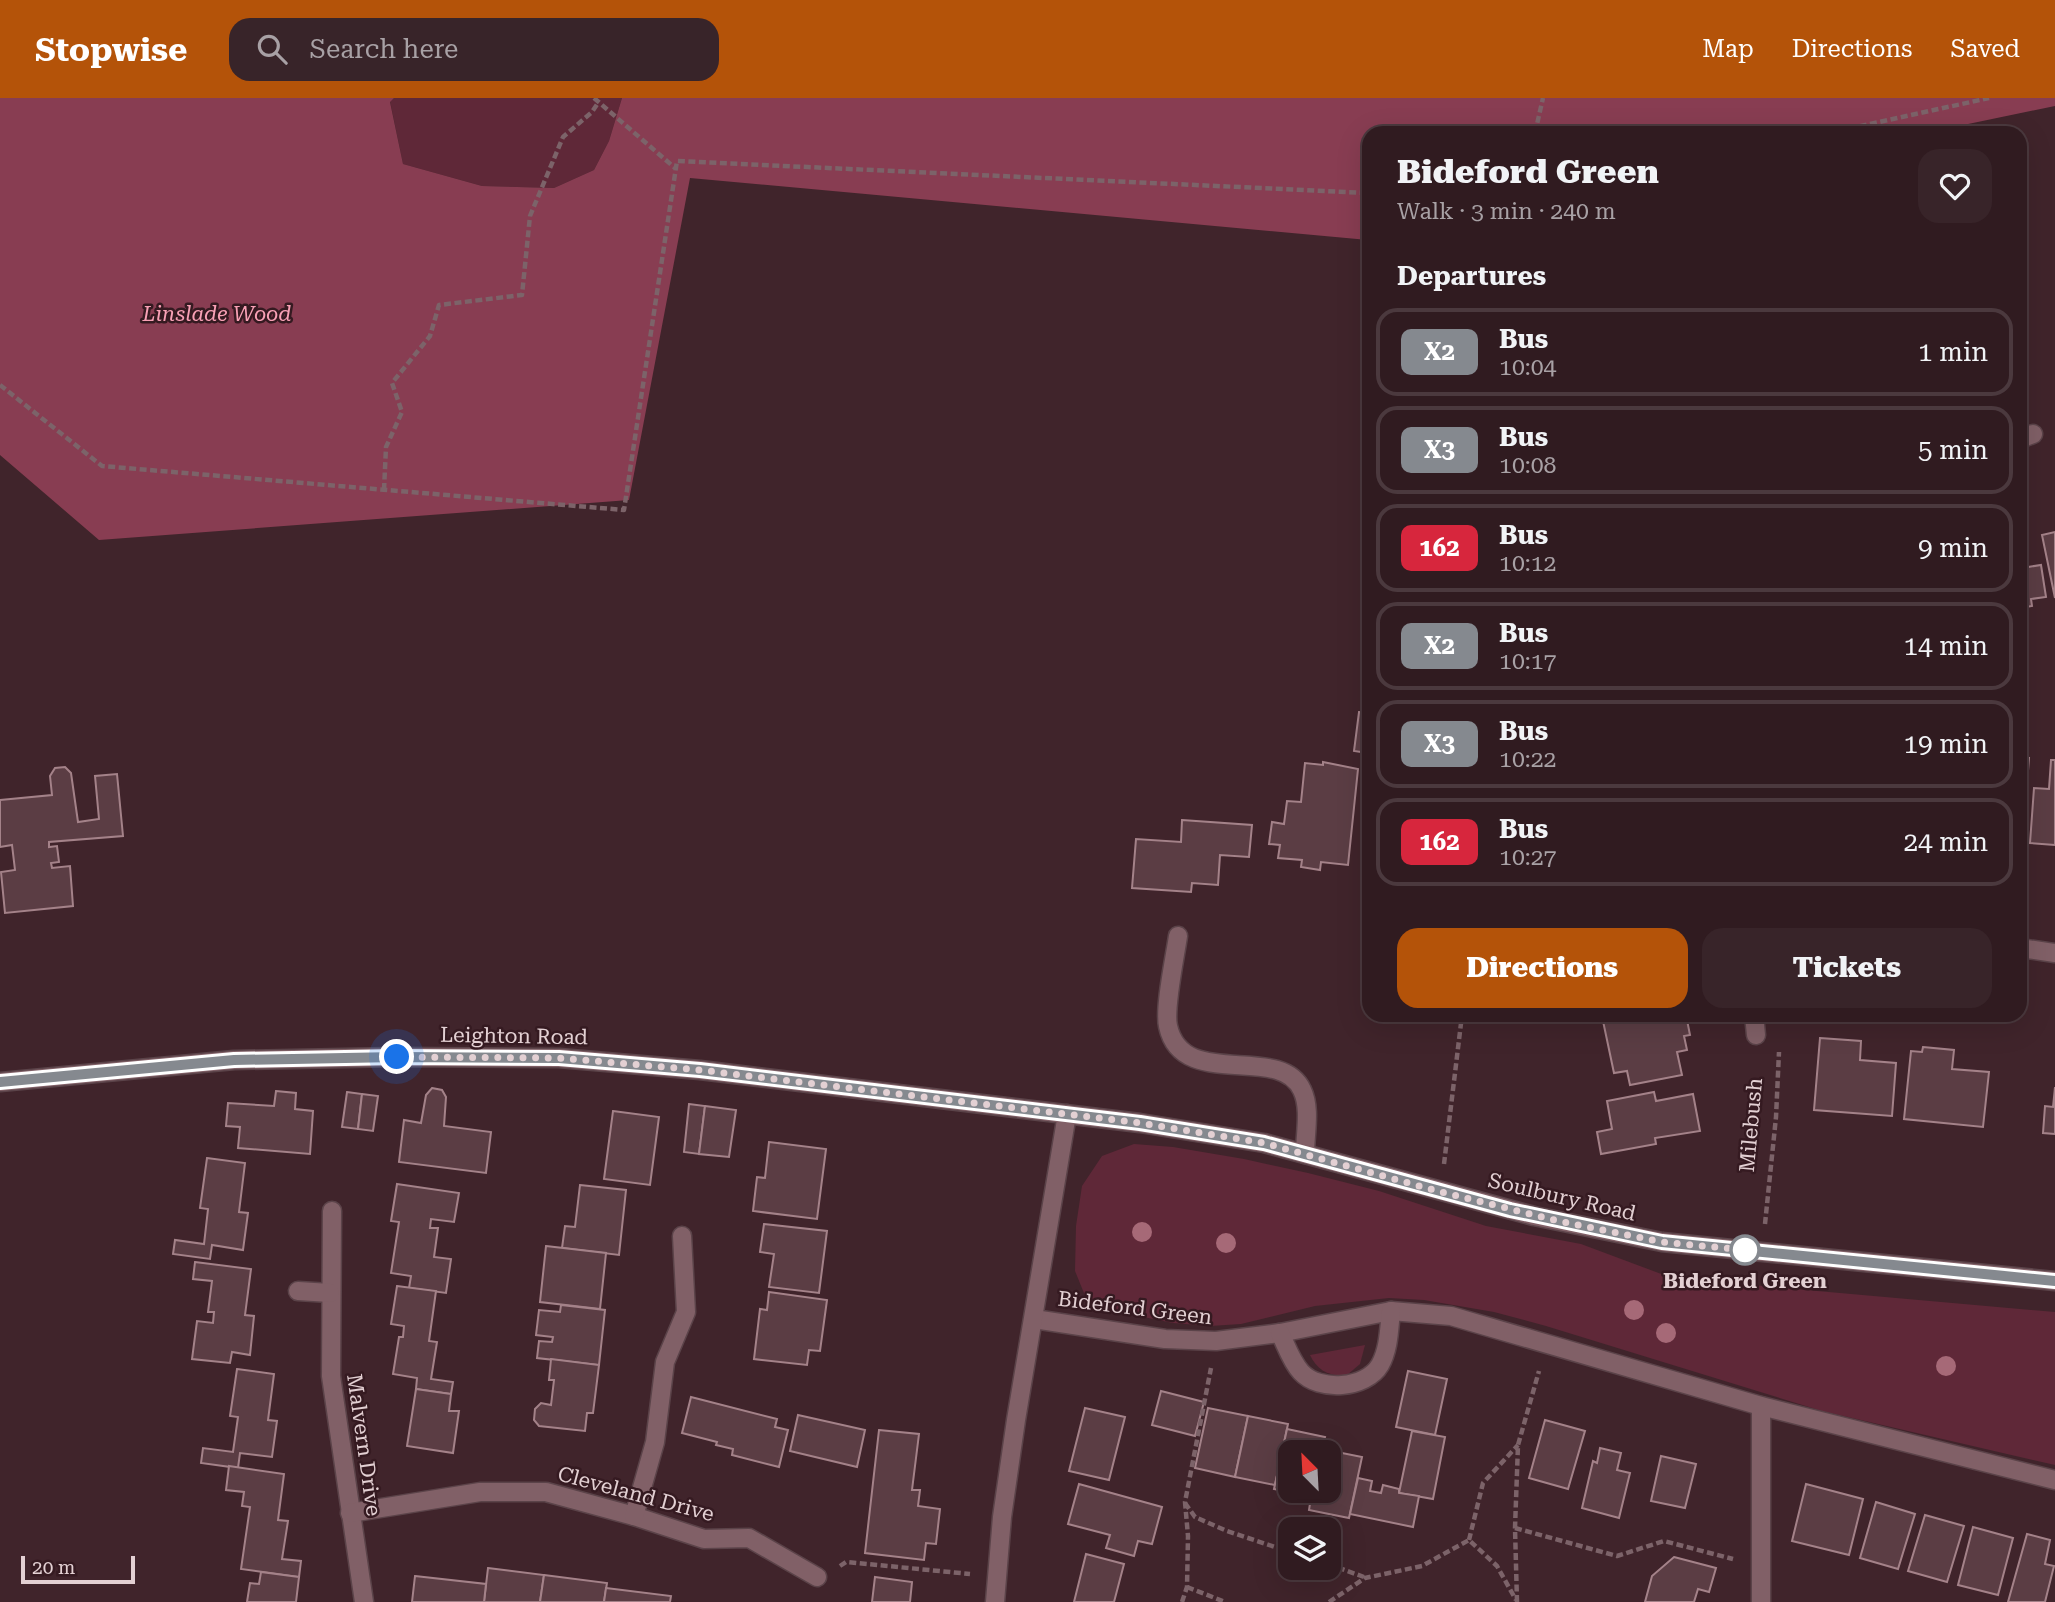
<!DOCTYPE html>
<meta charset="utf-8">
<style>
:root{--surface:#301b20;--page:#382429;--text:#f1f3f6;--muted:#a8a1a5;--line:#4b393e;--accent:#b45309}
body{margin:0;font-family:"Roboto Serif",serif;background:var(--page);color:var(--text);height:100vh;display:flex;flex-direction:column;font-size:26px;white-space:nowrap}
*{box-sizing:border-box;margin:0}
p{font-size:23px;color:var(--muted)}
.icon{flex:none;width:38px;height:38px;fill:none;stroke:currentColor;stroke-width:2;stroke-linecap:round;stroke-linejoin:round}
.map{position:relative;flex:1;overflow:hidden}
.sheet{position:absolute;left:1362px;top:28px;width:665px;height:896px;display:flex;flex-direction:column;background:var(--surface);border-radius:21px;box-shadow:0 7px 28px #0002,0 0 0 2px var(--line)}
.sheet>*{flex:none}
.badge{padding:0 14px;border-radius:10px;font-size:24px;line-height:46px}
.needle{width:46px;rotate:336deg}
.tools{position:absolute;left:1278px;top:1342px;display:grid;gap:14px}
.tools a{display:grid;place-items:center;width:63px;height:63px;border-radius:14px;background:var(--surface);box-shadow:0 7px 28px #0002,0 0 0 2px var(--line);font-size:35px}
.scale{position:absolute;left:21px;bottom:18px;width:114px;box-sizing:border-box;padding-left:7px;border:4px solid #e3d0d3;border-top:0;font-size:19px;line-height:24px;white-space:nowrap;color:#e3d0d3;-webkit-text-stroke:5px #351a21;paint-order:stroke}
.you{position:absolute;width:35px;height:35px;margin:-18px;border:5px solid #fff;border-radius:50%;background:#1a73e8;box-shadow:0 0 0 10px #1a73e833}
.map>.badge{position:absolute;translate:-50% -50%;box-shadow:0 0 0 4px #fff}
h2{padding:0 35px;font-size:26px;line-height:63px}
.round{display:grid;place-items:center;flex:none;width:74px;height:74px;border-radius:21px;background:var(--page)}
.overview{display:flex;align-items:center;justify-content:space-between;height:119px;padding:0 35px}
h1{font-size:33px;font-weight:800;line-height:52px}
.cta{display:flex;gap:14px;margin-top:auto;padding:14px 35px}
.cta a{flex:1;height:80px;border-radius:21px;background:var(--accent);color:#fff;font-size:28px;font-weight:800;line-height:80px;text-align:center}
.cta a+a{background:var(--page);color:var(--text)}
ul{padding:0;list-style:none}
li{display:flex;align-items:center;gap:21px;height:88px;margin:0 14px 10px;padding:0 21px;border:4px solid var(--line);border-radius:21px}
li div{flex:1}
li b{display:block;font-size:26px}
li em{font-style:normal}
li .badge{min-width:77px;font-weight:700;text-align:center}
header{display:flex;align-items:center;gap:42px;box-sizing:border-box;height:98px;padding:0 35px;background:var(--accent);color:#fff}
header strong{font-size:33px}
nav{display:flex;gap:38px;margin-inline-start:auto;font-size:24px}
.search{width:490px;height:63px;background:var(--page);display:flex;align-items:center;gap:18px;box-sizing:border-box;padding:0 24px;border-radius:21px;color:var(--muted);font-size:26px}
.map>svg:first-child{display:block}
.green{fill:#5f2838}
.forest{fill:#883d52}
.building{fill:#5b3d44;stroke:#a48289;stroke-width:2}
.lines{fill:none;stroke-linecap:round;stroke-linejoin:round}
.minor-casing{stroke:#5b4349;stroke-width:21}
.path{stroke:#7c6369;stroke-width:4.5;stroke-dasharray:7 3.5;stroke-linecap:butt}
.minor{stroke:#816067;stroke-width:18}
.tree{fill:#a66977}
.line-casing{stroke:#fff;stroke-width:16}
.line{stroke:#85898f;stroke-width:10}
.walk{stroke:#e3d0d3;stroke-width:7;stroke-dasharray:0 12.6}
.stop-dot{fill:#fff;stroke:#85898f;stroke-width:3.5}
.labels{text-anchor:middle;stroke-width:5;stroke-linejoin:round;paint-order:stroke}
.park-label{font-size:21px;font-style:italic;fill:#f9a1b6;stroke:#351a21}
.street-label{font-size:21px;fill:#e3d0d3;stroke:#351a21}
.stop-label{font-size:21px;font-weight:bold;fill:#e3d0d3;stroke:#351a21}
</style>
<header>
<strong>Stopwise</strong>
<div class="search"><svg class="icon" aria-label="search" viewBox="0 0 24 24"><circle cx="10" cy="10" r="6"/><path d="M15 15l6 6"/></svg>Search here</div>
<nav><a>Map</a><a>Directions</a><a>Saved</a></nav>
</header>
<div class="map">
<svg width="2055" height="1504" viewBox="0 0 2055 1504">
<rect width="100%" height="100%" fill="#40242b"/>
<g class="green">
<polygon points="394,0 622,0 609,43 594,72 554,90 482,88 403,66 390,3"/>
<polygon points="1134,1046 1173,1049 1244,1061 1308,1075 1379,1093 1486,1128 1581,1146 1672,1180 2055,1214 2055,1367 1822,1313 1546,1228 1494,1214 1424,1202 1389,1200 1315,1208 1241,1226 1210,1228 1173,1225 1104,1211 1086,1200 1075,1173 1076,1128 1082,1088 1102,1058"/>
<path d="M1365 1247 1360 1266 1347 1277C1329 1279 1317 1272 1310 1257Z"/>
</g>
<polygon class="forest" points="0,0 394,0 390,4 403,66 482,88 554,90 594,72 609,43 622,0 2055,0 2055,8 1925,35 1368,35 1368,142 690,80 629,402 99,442 0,357"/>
<g class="building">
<polygon points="2055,434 2055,500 2042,437"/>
<polygon points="2024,446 2028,469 2041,467 2046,499 2031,501 2032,508 2020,510 2020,447"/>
<polygon points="1359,614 1368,615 1368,655 1354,653"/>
<polygon points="2020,659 2029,660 2025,711 2020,711"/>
<polygon points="2051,662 2055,662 2055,747 2030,745 2034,690 2049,691"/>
<polygon points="1323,664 1358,671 1348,767 1321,764 1320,772 1301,769 1302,762 1278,760 1280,747 1269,746 1272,724 1284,726 1287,703 1301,704 1305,665 1323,667"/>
<polygon points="65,669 71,675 78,724 99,721 95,678 117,676 123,738 49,744 49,749 57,748 59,764 51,765 52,770 70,768 73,808 5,815 1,774 15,772 12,747 0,749 0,702 52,697 50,678 55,670"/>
<polygon points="1182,722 1252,727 1249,759 1220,757 1218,787 1192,785 1191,794 1132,790 1136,741 1181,744"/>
<polygon points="1632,917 1686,917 1690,937 1684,938 1687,952 1677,954 1682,977 1630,987 1627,973 1614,975 1603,923"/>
<polygon points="1820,940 1861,943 1860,962 1896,965 1892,1018 1814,1012"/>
<polygon points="1923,949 1954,952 1952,971 1989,974 1983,1029 1904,1021 1911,953 1922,954"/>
<polygon points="2055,989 2055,1036 2043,1035 2045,1008 2053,1009"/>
<polygon points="432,990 442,992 446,999 444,1028 491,1034 486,1075 399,1064 404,1022 421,1025 426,997"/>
<polygon points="276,993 296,995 295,1011 313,1013 310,1056 238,1050 240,1029 226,1028 228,1005 274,1008"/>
<polygon points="347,994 362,996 358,1031 342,1029"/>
<polygon points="1654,994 1656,1003 1693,996 1700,1033 1655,1040 1656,1046 1601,1056 1597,1034 1612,1031 1607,1003"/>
<polygon points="362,996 378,998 373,1033 358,1031"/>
<polygon points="689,1006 705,1008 699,1056 684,1054"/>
<polygon points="705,1008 736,1012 729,1059 699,1056"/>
<polygon points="613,1013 659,1019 650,1087 604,1081"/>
<polygon points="769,1044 826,1051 817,1121 753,1113 757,1079 765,1080"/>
<polygon points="207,1060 245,1065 239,1114 248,1115 243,1152 212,1147 210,1161 173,1156 175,1142 204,1146 208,1111 200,1110"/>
<polygon points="397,1086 459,1095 454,1124 431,1121 430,1130 438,1130 434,1159 451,1161 446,1195 409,1190 411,1178 391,1175 399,1124 391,1123"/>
<polygon points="580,1087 626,1092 619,1157 562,1150 565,1128 575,1129"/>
<polygon points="764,1126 827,1133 819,1195 769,1189 774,1156 760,1154"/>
<polygon points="546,1148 606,1155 600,1211 540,1204"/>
<polygon points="195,1164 251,1171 245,1217 254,1218 250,1257 232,1254 230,1265 192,1261 197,1223 213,1225 214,1214 208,1214 212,1183 193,1181"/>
<polygon points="397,1188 436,1193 429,1243 437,1244 431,1281 453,1284 451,1296 416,1291 417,1280 393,1276 399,1239 403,1239 404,1228 391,1226"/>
<polygon points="769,1194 827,1202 820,1253 809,1252 807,1267 754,1261 760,1211 767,1212"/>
<polygon points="561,1207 605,1212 599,1267 537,1260 539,1243 552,1244 553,1239 536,1237 539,1212 560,1214"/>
<polygon points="551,1261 599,1267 593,1315 587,1315 585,1333 539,1328 534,1322 535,1311 541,1305 551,1307 554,1282 549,1282"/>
<polygon points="237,1271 274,1276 268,1322 277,1323 272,1359 240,1355 238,1370 201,1365 203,1350 233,1354 238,1319 230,1318"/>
<polygon points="1408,1273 1447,1281 1435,1337 1396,1329"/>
<polygon points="416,1291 451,1296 449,1313 459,1313 453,1355 407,1348"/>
<polygon points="1161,1293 1204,1304 1195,1338 1152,1327"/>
<polygon points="691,1299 777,1321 775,1329 788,1332 779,1369 732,1357 733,1351 716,1347 717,1344 682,1335"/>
<polygon points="1085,1310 1125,1319 1109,1382 1069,1373"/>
<polygon points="1208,1310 1248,1318 1235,1379 1195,1370"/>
<polygon points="798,1317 865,1332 857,1369 790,1353"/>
<polygon points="1248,1318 1288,1326 1275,1387 1235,1379"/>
<polygon points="1545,1322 1585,1333 1568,1391 1529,1380"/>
<polygon points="1287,1331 1325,1339 1321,1354 1290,1354 1290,1393 1312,1393 1311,1399 1274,1391"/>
<polygon points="879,1332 919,1336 912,1392 920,1392 918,1408 940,1411 936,1446 926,1445 924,1462 865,1455"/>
<polygon points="1412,1333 1445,1339 1433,1401 1399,1395"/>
<polygon points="1600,1350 1621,1355 1617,1372 1630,1375 1619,1420 1582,1410 1593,1363 1597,1365"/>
<polygon points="1322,1351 1362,1359 1349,1420 1309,1412 1312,1393 1328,1393 1328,1354 1321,1354"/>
<polygon points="1661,1358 1696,1366 1685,1410 1651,1403"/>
<polygon points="229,1368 284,1376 278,1422 288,1423 282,1461 301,1463 299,1479 241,1471 250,1409 242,1408 244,1394 226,1392"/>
<polygon points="1358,1380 1372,1383 1370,1393 1381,1395 1383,1387 1399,1391 1399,1395 1419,1398 1413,1429 1350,1416"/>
<polygon points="1079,1386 1162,1409 1152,1446 1138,1443 1134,1458 1106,1450 1110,1437 1068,1426"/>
<polygon points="1806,1386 1863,1401 1849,1457 1792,1443"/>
<polygon points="1876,1404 1915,1416 1898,1471 1860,1460"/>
<polygon points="1925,1417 1964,1428 1947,1484 1908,1473"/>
<polygon points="1973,1429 2013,1440 1998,1497 1958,1487"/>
<polygon points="2027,1436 2050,1442 2045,1466 2054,1468 2045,1504 2008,1504"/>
<polygon points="1086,1456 1124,1466 1114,1504 1074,1504"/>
<polygon points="1674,1459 1716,1470 1709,1494 1698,1491 1694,1504 1645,1504 1652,1478"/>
<polygon points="488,1470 544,1477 540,1504 484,1504"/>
<polygon points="261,1474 299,1479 296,1504 247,1504 250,1485 259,1486"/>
<polygon points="544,1477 607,1485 604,1504 540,1504"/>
<polygon points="415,1478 486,1486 484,1504 412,1504"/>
<polygon points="875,1479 912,1484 910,1504 872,1504"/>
<polygon points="606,1490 671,1498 670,1504 604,1504"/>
</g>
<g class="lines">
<g class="minor-casing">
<g id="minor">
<polyline points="2020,341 2033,336"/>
<path d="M1178 838C1175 859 1164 910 1168 928 1182 994 1280 944 1302 992 1311 1010 1305 1036 1305 1056"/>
<polyline points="2020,850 2055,855"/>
<polyline points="1754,917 1756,937"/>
<polyline points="0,984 234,962 397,959 559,960 700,972 1140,1025 1264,1045 1534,1118 1662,1144 2055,1183"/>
<polyline points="332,1113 331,1278 364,1504"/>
<polyline points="298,1193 330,1195"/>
<polyline points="1034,1221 1165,1241 1216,1243 1280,1235 1391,1213 1451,1218 1761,1308 2055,1382"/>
<path d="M1280 1235C1286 1247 1291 1263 1301 1274 1319 1294 1366 1291 1380 1267 1389 1251 1389 1231 1391 1213"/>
<polyline points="350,1415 480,1394 546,1394 634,1418 704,1441 749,1440 817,1479"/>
<polyline points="634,1418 655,1344 665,1264 686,1214 682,1138"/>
<polyline points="995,1504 1002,1419 1016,1322 1067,1016"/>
<polyline points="1761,1504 1761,1308"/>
</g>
</g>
<g class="path">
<polyline points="594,0 675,70"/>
<polyline points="1535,35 1543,0"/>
<polyline points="1829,35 1989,0"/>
<polyline points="0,287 102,368 624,412 677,63 1368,95"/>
<polyline points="384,392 386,349 402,314 392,285 430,238 439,207 522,197 530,118 563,39 592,14 598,5"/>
<polyline points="1444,1066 1462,917"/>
<polyline points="1765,1126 1776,1019 1779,954"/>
<polyline points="1185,1405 1195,1419 1227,1433 1290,1454"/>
<polyline points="1515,1430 1617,1458 1664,1443 1733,1461"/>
<polyline points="1469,1442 1483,1385 1518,1347"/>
<polyline points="1328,1466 1364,1479"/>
<polyline points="840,1468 846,1464 970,1476"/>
<polyline points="1187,1489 1225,1504"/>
<polyline points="1182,1504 1187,1489 1188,1438 1185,1404 1211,1270"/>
<polyline points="1329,1504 1365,1480 1422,1468 1469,1442 1497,1468 1516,1502"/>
<polyline points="1517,1504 1515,1430 1518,1347 1539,1273"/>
</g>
<use href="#minor" class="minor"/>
</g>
<g class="tree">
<circle cx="1142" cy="1134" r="10"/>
<circle cx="1226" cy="1145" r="10"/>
<circle cx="1634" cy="1212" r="10"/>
<circle cx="1666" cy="1235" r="10"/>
<circle cx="1946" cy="1268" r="10"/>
</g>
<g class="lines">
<g class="line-casing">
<polyline id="line" points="0,984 234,962 397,959 559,960 700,972 1140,1025 1264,1045 1510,1112 1662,1144 2055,1183"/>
</g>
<use href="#line" class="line"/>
<polyline class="walk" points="397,959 559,960 700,972 1140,1025 1264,1045 1441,1094 1559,1123 1662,1144 1745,1152"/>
</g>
<circle class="stop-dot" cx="1745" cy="1152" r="14"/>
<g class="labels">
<g class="park-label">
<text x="217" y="223">Linslade Wood</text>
</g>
<g class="street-label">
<text transform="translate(514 938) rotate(1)" y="7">Leighton Road</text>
<text transform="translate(1751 1027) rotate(-85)" y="7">Milebush</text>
<text transform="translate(1562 1099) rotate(13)" y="7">Soulbury Road</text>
<text transform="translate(1135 1210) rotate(7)" y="7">Bideford Green</text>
<text transform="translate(364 1347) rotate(82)" y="7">Malvern Drive</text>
<text transform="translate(636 1396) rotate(15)" y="7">Cleveland Drive</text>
</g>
<g class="stop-label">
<text x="1745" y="1190">Bideford Green</text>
</g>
</g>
</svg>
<div class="tools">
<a><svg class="needle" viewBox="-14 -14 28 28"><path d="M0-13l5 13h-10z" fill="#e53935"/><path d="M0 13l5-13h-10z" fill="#a8a1a5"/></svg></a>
<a><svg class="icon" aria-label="layers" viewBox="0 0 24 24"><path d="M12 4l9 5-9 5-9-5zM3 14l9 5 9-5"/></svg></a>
</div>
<div class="scale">20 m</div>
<div class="you" style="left:397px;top:959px"></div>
<section class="sheet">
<div class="overview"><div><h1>Bideford Green</h1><p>Walk · 3 min · 240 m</p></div><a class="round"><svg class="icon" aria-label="heart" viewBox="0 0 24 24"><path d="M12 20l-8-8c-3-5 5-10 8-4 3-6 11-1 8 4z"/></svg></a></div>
<h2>Departures</h2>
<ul>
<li><span class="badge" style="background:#85898f;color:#fff">X2</span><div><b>Bus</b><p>10:04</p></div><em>1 min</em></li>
<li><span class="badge" style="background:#85898f;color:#fff">X3</span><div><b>Bus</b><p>10:08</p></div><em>5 min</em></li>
<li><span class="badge" style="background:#d7263d;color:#fff">162</span><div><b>Bus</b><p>10:12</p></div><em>9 min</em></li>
<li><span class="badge" style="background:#85898f;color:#fff">X2</span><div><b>Bus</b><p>10:17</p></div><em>14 min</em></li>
<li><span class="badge" style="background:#85898f;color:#fff">X3</span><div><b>Bus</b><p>10:22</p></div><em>19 min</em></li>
<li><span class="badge" style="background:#d7263d;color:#fff">162</span><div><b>Bus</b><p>10:27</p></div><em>24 min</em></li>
</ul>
<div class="cta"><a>Directions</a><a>Tickets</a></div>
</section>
</div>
